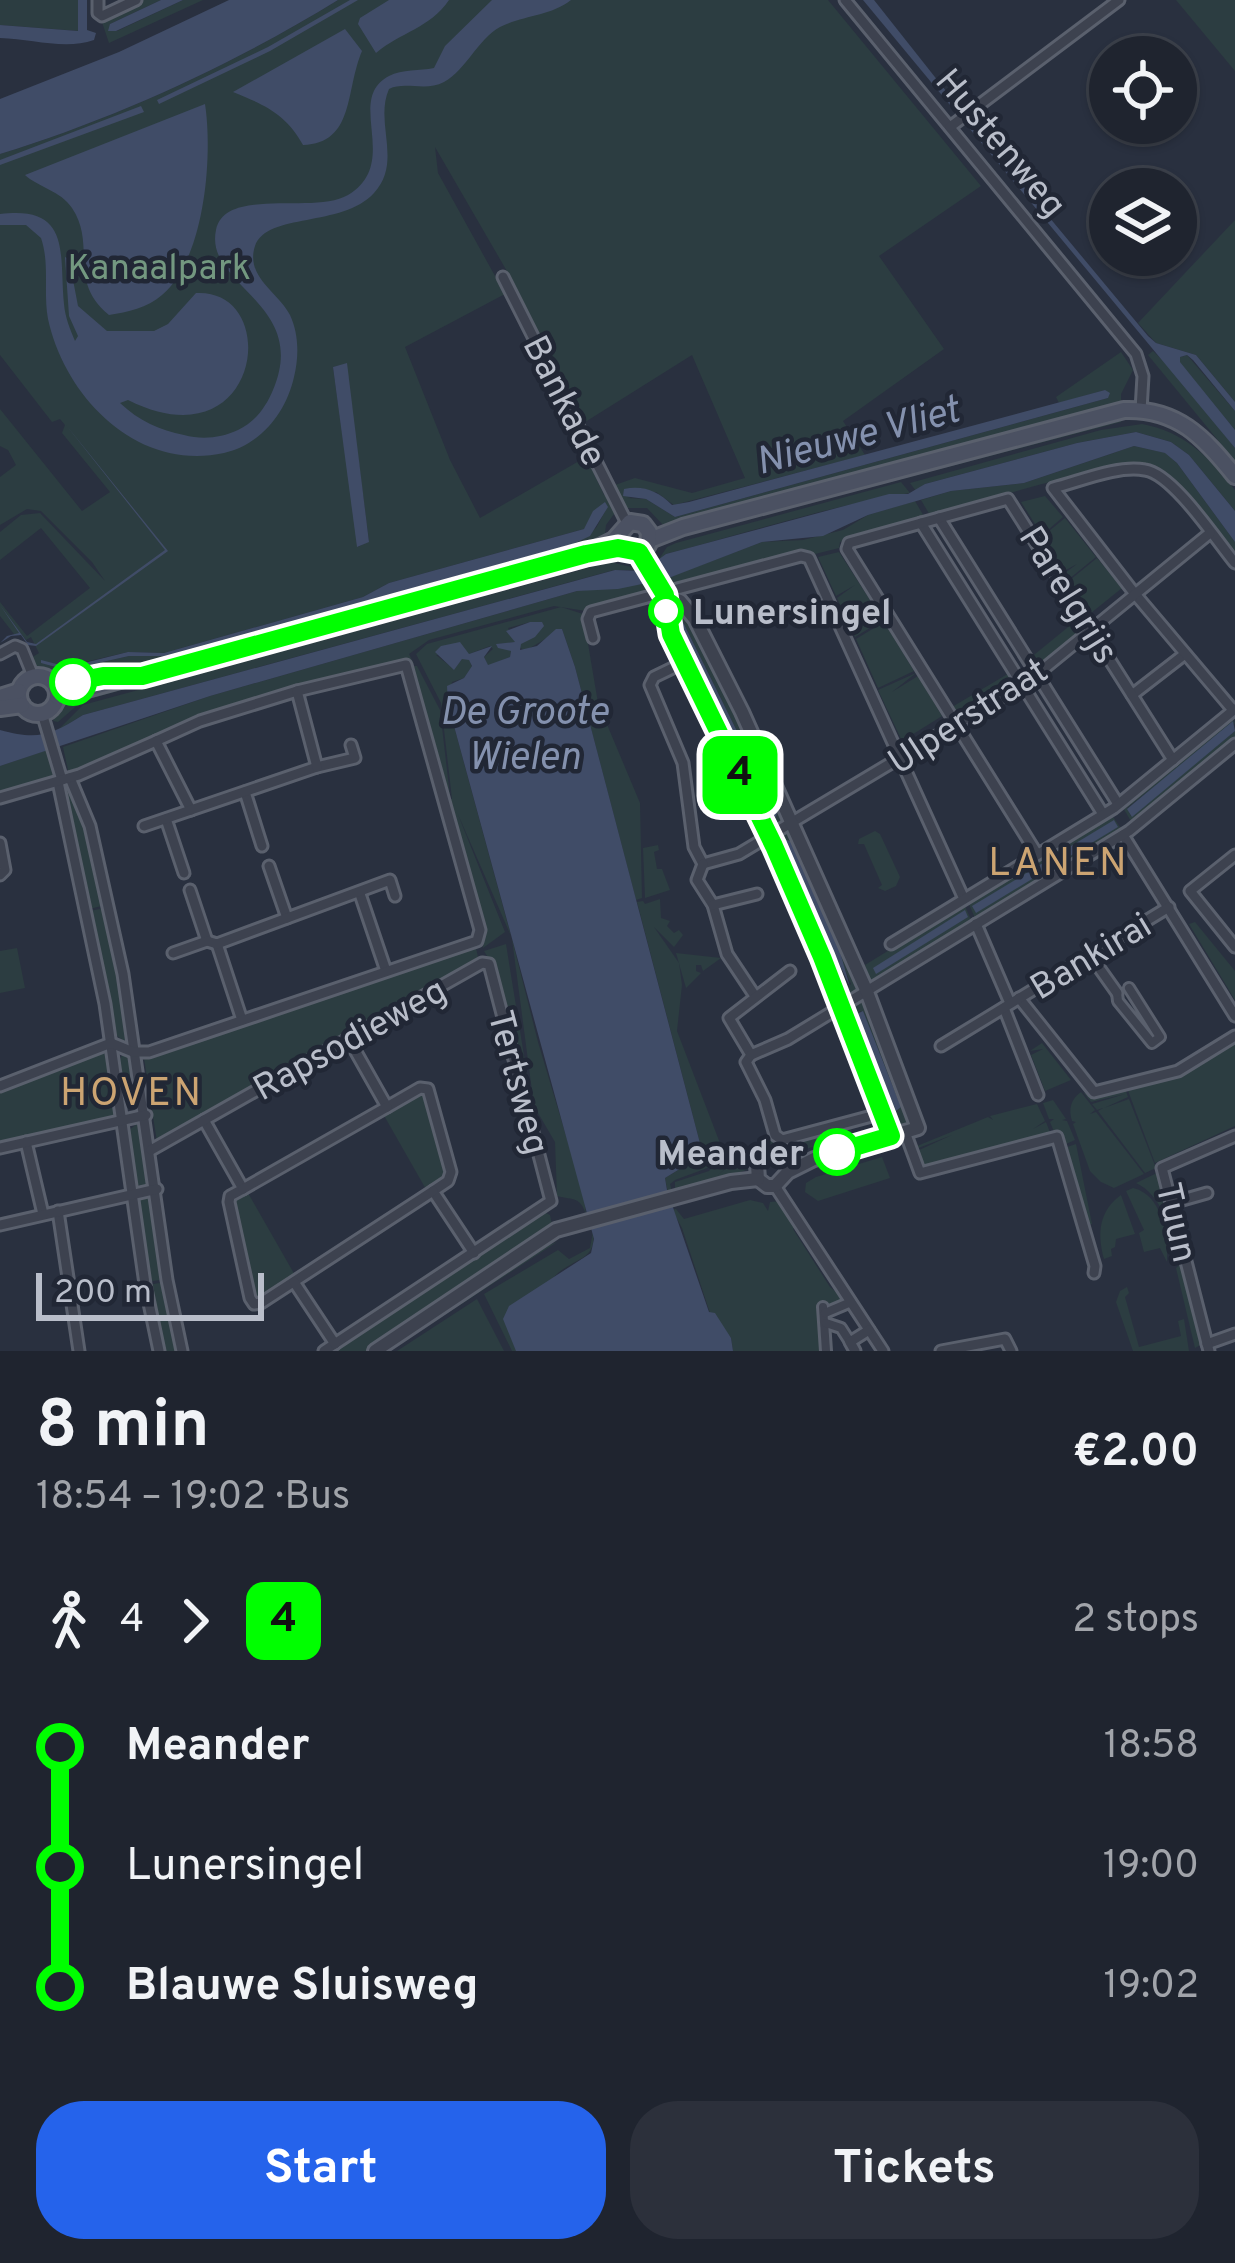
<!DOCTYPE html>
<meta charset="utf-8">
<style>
:root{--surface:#1f242f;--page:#2c303b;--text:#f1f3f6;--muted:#a1a4aa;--line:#3c414b;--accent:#2563eb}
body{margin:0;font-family:Overpass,sans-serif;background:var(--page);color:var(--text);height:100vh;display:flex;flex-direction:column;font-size:45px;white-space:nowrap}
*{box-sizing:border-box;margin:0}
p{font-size:39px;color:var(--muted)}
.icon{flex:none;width:66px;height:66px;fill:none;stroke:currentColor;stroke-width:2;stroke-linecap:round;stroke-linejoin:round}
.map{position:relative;height:1351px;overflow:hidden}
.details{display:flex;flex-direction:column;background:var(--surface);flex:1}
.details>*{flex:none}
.badge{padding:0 24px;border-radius:18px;font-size:42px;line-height:78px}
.tools{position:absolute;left:1089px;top:36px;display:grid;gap:24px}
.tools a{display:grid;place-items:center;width:108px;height:108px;border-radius:50%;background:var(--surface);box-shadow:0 3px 9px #0004,0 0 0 3px var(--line);font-size:60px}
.scale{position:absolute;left:36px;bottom:30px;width:228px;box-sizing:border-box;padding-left:12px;border:6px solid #b9beca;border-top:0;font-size:33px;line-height:42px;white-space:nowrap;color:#b9beca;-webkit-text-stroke:9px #212735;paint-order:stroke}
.map>.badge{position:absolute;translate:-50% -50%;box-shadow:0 0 0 6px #fff}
.legs{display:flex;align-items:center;gap:18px;height:132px;padding:0 36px;font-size:39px}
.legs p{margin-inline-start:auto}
.headline{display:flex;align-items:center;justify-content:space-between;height:204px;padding:0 36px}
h1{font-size:66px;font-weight:700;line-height:90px}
.primary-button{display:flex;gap:24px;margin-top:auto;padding:24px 36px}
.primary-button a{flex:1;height:138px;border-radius:48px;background:var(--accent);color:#fff;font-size:48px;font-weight:700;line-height:138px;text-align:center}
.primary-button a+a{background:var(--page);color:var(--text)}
ul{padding:0 36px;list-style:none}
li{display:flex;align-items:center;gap:42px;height:120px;font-size:45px}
li i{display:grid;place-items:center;width:18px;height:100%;margin:0 15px;background:currentColor}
li i::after{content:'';width:30px;height:30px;margin:-15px;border:9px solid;border-radius:50%;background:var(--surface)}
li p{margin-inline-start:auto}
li:first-child i{background:linear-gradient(#0000 50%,currentColor 0)}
li:last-child i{background:linear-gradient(currentColor 50%,#0000 0)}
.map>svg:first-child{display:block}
.green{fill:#2c3d41;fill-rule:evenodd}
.water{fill:#404c67}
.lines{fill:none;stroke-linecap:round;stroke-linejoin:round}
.pedestrian-casing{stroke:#5a606d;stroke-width:14}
.minor-casing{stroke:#5a606d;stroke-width:15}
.tertiary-casing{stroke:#5a606d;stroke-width:18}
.secondary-casing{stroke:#5a606d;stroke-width:20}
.pedestrian{stroke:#3d424f;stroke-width:8}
.minor{stroke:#3d424f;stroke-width:9}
.tertiary{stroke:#3d424f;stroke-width:12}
.secondary{stroke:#4b5162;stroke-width:14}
.line-1-casing{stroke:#fff;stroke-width:27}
.line-1{stroke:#0f0;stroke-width:18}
.stop-1-dot{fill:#fff;stroke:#0f0;stroke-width:6}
.labels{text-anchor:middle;stroke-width:9;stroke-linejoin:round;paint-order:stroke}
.street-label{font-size:36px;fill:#b9beca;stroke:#212735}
.park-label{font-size:36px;fill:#739880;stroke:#212735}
.stop-label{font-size:36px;font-weight:bold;fill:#b9beca;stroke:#212735;text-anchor:start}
.water-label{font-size:39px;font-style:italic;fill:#8491ae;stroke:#212735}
.neighbourhood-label{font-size:39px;letter-spacing:3px;fill:#cca472;stroke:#212735}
</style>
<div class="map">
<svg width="1235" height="1351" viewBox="0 0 1235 1351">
<rect width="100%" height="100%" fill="#29303f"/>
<g class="green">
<polygon points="0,0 78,0 79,31 0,25"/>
<polygon points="139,0 161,0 110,24 110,30 117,31 183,0 203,0 109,43 101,19"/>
<path d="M338 0H828L981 186 879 256 944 349 843 421 865 455 674 505 656 492 627 498 646 499 675 517 1108 398 1105 390 1059 403 1056 397 1121 352 1133 370 1121 394V404L664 526 647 508H623L612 486 635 478 692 493 745 478 692 355 582 424 508 273 435 147 438 173 505 294 405 347 450 460 480 518 586 457 604 495 609 492 617 510 606 525 604 542 128 673 91 672 90 669 56 677 36 666 31 658 39 653 31 637 26 640 21 634H14L0 616V602L27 636 90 588 41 528 0 560V532L21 515 40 513 105 581 92 562 41 511 27 509 0 525V477L16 465 8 450 0 446V409L82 511 110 492 62 433 65 425 60 419 52 422 0 355V154C117 118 234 64 338 0ZM346 364 369 541 358 547 333 367ZM608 506 596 528 573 544 164 656H129L67 670 63 667 128 652 164 653 363 597 389 583 584 529Z"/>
<polygon points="1176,0 1235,0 1235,71"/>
<polygon points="1235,220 1235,402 1196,355 1156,343 1138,323"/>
<polygon points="1153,351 1179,376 1235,448 1235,461 1148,355"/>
<polygon points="1187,355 1235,411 1235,430 1179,362 1180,357"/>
<polygon points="1123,417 1121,422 666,540 666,537"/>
<path d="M1142 424C1185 432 1209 457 1235 490V511L1189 455 1171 442 1136 432 1077 443 925 484 916 491 910 483 1101 430Z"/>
<path d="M1134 446 1166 453 1177 463 1235 542V556C1217 534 1184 483 1160 472 1122 453 977 504 931 517L921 500 951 491 1024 483Z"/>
<path d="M901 482 910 493C828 506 747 533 666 554L657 562 667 547 676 543Z"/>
<polygon points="1045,496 1063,517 1042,535 1021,502"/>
<polygon points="915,501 925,518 840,542 839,548 811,555 804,550 669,587 664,579 762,542 803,540 843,530 868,515"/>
<polygon points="1065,518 1096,557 1069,579 1065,573 1077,564 1064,571 1043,536"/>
<polygon points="839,552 883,620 855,637 837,598 855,585 836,596 818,557"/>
<polygon points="599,555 608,556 82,701 58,722 53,721 66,699"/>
<polygon points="1097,558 1122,588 1091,613 1070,580"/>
<polygon points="610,562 644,570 614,570 83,715 57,731 83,705"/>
<path d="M649 583 654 592 586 611 554 606 429 640 409 654 414 664 405 659C337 677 265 691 199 717 156 734 116 761 71 773L68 770 63 747 210 696 577 591Z"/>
<path d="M670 600 692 619 787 817 769 828 674 635ZM678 612 777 812 776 817 771 815 680 629Z"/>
<polygon points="561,607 583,614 598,703 640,803 642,898 636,900 575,667 562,629 525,651 519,647 530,622 508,628 516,642 498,644 511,651 510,657 488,666 484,657 493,649 490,646 469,654 436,655 454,669 462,659 469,659 472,667 464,678 452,682 448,704 511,936 457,812 505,932 483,948 484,934 448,799 452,799 441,703 416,654 427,644"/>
<polygon points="1078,619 1083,629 1035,669 1029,659"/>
<polygon points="884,622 914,671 878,688 856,639"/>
<polygon points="413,666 417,666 440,710 450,796"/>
<polygon points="1011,672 1016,680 960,714 952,707"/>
<polygon points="916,673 892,692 918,676 942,716 902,741 878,690"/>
<polygon points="1231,716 1235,723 1127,808 1131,816 1235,731 1235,739 1132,823 1122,806"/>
<polygon points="47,750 56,775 50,780 0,794 0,766"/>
<polygon points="65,787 69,787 80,804 106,905 89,909 62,791"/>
<path d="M1111 814 1122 830 975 918 968 902ZM1114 821 1117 827 975 912Z"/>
<path d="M794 830 862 987 844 999 775 838ZM791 842 851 984 848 987 786 849 785 845Z"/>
<polygon points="875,831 880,834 900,877 896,886 885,891 878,888 882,885 864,844 858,844 859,839"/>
<polygon points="658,845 659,850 654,852 657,869 662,869 670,890 645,898 643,848"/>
<polygon points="660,899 661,918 670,921 667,926 674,933 679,930 683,935 674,947 654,927 679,963 682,985 677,1031 723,1151 710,1167 675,1180 670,1184 672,1192 668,1193 665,1178 696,1159 701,1147 637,902 643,901 645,904"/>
<polygon points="964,904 972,922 871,983 865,965"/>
<polygon points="106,908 129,1039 124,1041 113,1033 89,911"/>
<polygon points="1195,922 1235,971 1235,1000 1189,924"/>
<path d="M512 939 538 1042 584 1196 586 1215C581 1197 574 1200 557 1196L555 1142 534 1106Z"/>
<polygon points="475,944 478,957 447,978 157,1142 144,1058"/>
<polygon points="506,944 532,1105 530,1106 490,961 484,951"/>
<polygon points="17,948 25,988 0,993 0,951"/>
<polygon points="676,953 721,958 703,971 701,965 696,965 696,971 701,973 686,988"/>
<path d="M865 999 908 1106 910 1125 893 1129 848 1011ZM859 1011 863 1012 901 1107 896 1111Z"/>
<polygon points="1235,1040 1235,1126 1155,1163 1127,1088 1180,1073"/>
<polygon points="1042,1043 1071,1080 1045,1091 1031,1055 1043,1049 1030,1051"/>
<polygon points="106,1048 116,1116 0,1144 0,1090"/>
<polygon points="123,1054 134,1058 141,1110 138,1111 125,1107 118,1062"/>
<polygon points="1125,1088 1128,1097 1104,1108 1129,1099 1156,1168 1145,1173 1098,1111 1103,1108 1097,1110 1092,1104 1125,1094 1091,1102 1083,1092 1091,1097"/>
<polygon points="425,1091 449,1174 427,1191 382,1112"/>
<path d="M1081 1092 1095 1110 1090 1114 1096 1112 1144 1174 1114 1188 1101 1182 1090 1171 1073 1124 1076 1122 1072 1121C1068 1109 1071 1099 1081 1092Z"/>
<polygon points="1053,1100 1066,1119 1062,1120 1067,1121 1075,1140 1066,1144 1063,1133 1055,1134 1050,1122 1054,1119 1049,1119 1043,1103"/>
<polygon points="1037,1104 1045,1121 1033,1129 1046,1122 1051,1135 929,1167 921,1163 917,1151 952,1135 916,1149 917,1146 988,1117 993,1120 990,1116"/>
<polygon points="138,1123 143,1126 149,1185 143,1187 134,1183 128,1131"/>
<polygon points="851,1125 852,1135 796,1152 785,1147 785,1143"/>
<polygon points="773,1138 777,1149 790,1155 791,1159 782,1156 704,1186 750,1149"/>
<polygon points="1076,1144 1092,1224 1088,1225 1067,1147"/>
<polygon points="725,1155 730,1164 714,1179 675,1191 675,1182 709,1171"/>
<polygon points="882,1157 890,1178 818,1201 805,1192 806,1183 816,1177"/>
<path d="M1159 1172 1177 1242 1174 1244 1179 1258 1172 1254C1174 1233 1161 1194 1136 1183Z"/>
<path d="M1133 1188C1162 1194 1169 1237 1167 1262L1160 1248 1144 1252 1139 1233 1144 1230 1126 1191Z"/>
<polygon points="248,1193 296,1277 261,1300 253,1298 233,1201"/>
<path d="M1121 1195 1135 1234 1116 1239 1115 1247 1111 1249 1112 1256 1104 1259C1097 1233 1099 1211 1121 1195Z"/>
<polygon points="143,1196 151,1196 165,1279 147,1282 137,1203"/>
<polygon points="750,1200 763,1203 768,1211 770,1202 780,1201 797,1225 793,1229 830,1287 847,1301 831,1308 820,1305 822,1351 733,1351 731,1338 710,1313 682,1228 672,1210 676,1209 684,1219"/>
<polygon points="544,1212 550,1215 553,1229 368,1351 332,1351"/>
<path d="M593 1232C597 1259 576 1258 558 1273 543 1286 527 1331 516 1351H512L484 1294 558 1250 569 1259 590 1248Z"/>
<polygon points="557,1242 389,1351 381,1351 536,1250"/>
<polygon points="1182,1263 1204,1343 1195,1348 1176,1268"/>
<polygon points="165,1282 180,1351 162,1351 148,1285"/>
<polygon points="1127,1287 1129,1293 1125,1297 1139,1347 1181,1336 1178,1321 1184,1319 1189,1351 1133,1351 1116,1302 1120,1291"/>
<polygon points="477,1299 504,1351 397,1351"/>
</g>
<g class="water">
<path d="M78 0H87V30L96 33 94 40C65 50 32 39 0 38V25L78 31Z"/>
<polygon points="161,0 183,0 116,31 108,31 110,24"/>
<path d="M229 0H338C234 64 117 118 0 154V99L119 52Z"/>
<polygon points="350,0 358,0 270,51 159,104 157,100 268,47"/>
<path d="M389 0H449C430 28 401 32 376 53L358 24 360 18Z"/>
<path d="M492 0H571C549 17 523 15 500 27 477 40 467 69 444 82 426 92 405 81 389 89 374 123 403 161 374 193 342 228 267 212 255 246 245 277 278 292 290 315 299 334 299 357 294 377 286 413 260 445 224 453 137 472 65 397 48 319 43 292 50 264 41 238L26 225H0V214C72 205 59 254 64 304 65 317 70 329 75 341L78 336 69 316 65 257 69 259 78 306 107 331H154L168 324 196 293C283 288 262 467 128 400L120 403C139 421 160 430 184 435 202 440 221 438 238 430 255 422 266 407 273 390 310 303 204 286 216 230 225 186 314 215 348 195 402 162 344 100 389 76 402 69 420 71 434 68L445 46Z"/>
<polygon points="863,0 874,0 961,110 955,111"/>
<path d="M345 29 362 51C345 91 355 143 303 145 286 114 265 105 233 92Z"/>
<path d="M205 104C213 156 205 259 162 295 147 308 128 312 109 315 67 281 97 245 72 208 61 191 38 187 25 175Z"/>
<polygon points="141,106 144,112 0,165 0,160"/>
<polygon points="970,122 1148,336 1156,343 1196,355 1235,402 1235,411 1193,360 1187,355 1180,357 1180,362 1235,430 1235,448 969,128"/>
<polygon points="347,363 369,542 357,547 333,367"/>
<path d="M1105 390 1110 393 1108 398 675 517 646 499 623 496 624 489C643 485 658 491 672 505L689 502Z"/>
<polygon points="66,425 168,551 36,646 28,645 21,635 11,636 0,643 7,636 19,633 0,605 27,642 36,644 165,550"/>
<path d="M1136 432 1171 442 1189 455 1235 511V542L1177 463 1165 453 1134 446 1024 483 951 491 868 515 823 536 762 542 666 579 618 589 577 591 210 696 0 766V730C37 740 50 736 83 715L615 570 643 571 666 554 889 494H908L925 484 1077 443Z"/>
<polygon points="605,502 608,507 590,536 573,544 164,656 129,656 67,670 41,663 41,660 68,667 128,652 164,653 363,597 389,583 584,529 593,511"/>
<polygon points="678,612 777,812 776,817 771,815 680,629 674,614"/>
<polygon points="530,622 542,622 544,626 535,637 521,644 520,650 537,646 556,629 562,629 575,667 701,1147 696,1159 665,1178 667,1190 709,1312 715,1313 731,1338 733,1351 516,1351 503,1319 509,1306 591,1253 594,1239 448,704 447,686 464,678 472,666 469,660 462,659 454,670 435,652 441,646 460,642 469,654 492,646 484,657 488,665 510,657 511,651 498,648 496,644 515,642 506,631"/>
<polygon points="1233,721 1235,731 1132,817 1127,809"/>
<polygon points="1114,820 1118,827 976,913 972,906"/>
<polygon points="786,840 791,841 840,952 850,987 786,849"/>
<polygon points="965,910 968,917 876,974 873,968"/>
<polygon points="863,1011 901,1107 896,1111 857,1014"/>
</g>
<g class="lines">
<g class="pedestrian-casing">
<g id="pedestrian">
<polyline points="1117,993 1118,1001 1152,1043 1160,1037 1129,988"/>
<polyline points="823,1307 826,1351"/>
<polyline points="825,1313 851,1302"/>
<polyline points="826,1323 841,1328 850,1342"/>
</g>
</g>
<g class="minor-casing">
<g id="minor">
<polyline points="98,0 98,13 102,16 136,0"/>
<polyline points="845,0 1136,354 1143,376 1141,410"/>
<polyline points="950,127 1119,0"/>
<polyline points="503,277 627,523"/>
<polyline points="939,518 1118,804"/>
<polyline points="921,523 1103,814"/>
<polyline points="593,638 588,619 591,612 801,556 809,558 964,899"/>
<polyline points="0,654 15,646 22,649 33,676"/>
<polyline points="685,662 654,677 650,685 683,763 694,847 703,864"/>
<polyline points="1132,695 1185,654"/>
<path d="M1233 710 1135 594 1053 488C1081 481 1117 465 1145 470 1173 474 1216 540 1235 563"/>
<polyline points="42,713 62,780"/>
<polyline points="156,741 200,721 297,691"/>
<polyline points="70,778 90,826 123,974 167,1280 182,1351"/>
<polyline points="58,782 105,1004 145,1284 159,1351"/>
<polyline points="245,792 262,846"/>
<polyline points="0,798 79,775 156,741 191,810"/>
<polyline points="166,819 184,873"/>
<polyline points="144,826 317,767 355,758 351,745"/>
<polyline points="1123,835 1235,1016"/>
<polyline points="0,843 5,870 0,875"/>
<polyline points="1037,854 847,549 849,543 1008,499 1173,760"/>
<polyline points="1235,855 1190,891 1235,947"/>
<polyline points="703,864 739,854 1030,680 1210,533"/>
<polyline points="703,864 697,880 713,905 727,954 755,996"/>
<polyline points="269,866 287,918"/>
<polyline points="190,890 207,941"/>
<polyline points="360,894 386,971"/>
<polyline points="713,905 757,894"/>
<polyline points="976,924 1010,1003"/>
<polyline points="217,944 242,1020"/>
<polyline points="891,944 1114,808 1235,709"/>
<polyline points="173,953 207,941 217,944 390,880 395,896"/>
<polyline points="1090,955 1117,993"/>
<polyline points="790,971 729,1018 751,1055 746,1062 765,1100 775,1135 782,1140 883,1113"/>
<polyline points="1019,998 1094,1092 1178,1071 1235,1036"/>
<polyline points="1004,1008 1038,1095"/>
<polyline points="348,1038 387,1107 420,1088 428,1089 451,1172 448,1181 433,1191 474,1253"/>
<polyline points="941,1046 1169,907"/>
<polyline points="751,1055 788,1039 1129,831 1235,744"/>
<polyline points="0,1086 111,1043 133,1052 149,1052 477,941 480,930 406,665 297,691 317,767"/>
<polyline points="204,1120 243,1189 230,1196 229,1202 250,1298 254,1304 261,1303 433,1191"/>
<polyline points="905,1132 920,1173 1057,1137 1095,1266 1094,1273"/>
<polyline points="26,1142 43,1214"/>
<polyline points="0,1148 146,1115"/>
<polyline points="151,1150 482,963 489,964 551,1201 324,1351"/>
<polyline points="775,1186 883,1351"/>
<polyline points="243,1189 387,1107"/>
<polyline points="1172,1203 1207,1193"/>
<polyline points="58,1211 79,1351"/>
<polyline points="0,1225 157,1189"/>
<polyline points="294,1282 335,1344"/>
<polyline points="1207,1344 1235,1334"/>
<polyline points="855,1351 850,1342 869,1330"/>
<polyline points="941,1351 1005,1339 1011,1351"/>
<polyline points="1209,1351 1162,1168 1235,1136"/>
</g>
</g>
<g class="tertiary-casing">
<g id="tertiary">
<polyline points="639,552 665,595 671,634 774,846 843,1007 891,1136"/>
<polyline points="665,595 680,601 695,619 742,712 867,992 918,1128 814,1159 788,1172 775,1186 767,1186 758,1179 757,1165 763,1157 777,1156 785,1162"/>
<polyline points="375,1351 556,1230 731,1182 758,1179"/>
</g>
</g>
<g class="secondary-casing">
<g id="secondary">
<path d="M650 540 683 527 1124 410C1177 408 1204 437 1235 476"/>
<circle cx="38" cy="695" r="19"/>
<polyline points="0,697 19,691"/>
<polyline points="57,697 586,554 618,548 639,552 648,545 649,532 643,524 630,522 614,540 586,554"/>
<polyline points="0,708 22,705"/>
</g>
</g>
<use href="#pedestrian" class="pedestrian"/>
<use href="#minor" class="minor"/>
<use href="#tertiary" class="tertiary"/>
<use href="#secondary" class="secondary"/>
</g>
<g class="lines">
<g class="line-1-casing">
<polyline id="line-1" points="73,682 103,676 142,676 586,554 618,548 639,552 665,595 671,634 774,846 822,957 891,1136 837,1152"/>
</g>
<use href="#line-1" class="line-1"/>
</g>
<g class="stop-1-dot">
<circle cx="666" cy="611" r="15"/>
<circle cx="73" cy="682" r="21"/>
<circle cx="837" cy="1152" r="21"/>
</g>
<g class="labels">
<g class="street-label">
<text transform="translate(1002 142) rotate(50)" y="13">Hustenweg</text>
<text transform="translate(566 400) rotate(63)" y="13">Bankade</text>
<text transform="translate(1070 594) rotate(58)" y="13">Parelgrijs</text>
<text transform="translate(967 715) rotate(-33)" y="13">Ulperstraat</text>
<text transform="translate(1090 955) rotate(-31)" y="13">Bankirai</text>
<text transform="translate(349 1038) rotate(-29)" y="13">Rapsodieweg</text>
<text transform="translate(520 1082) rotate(75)" y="13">Tertsweg</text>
<text transform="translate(1178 1222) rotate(77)" y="13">Tuun</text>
</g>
<g class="park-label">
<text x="159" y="279">Kanaalpark</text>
</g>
<g class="stop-label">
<text x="693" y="624">Lunersingel</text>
<text x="804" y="1165" text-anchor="end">Meander</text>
</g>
<g class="water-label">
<text transform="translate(857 434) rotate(-15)" y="14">Nieuwe Vliet</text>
<text x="524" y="724">De Groote<tspan x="524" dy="45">Wielen</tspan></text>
</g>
<g class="neighbourhood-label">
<text x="1059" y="875">LANEN</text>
<text x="132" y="1105">HOVEN</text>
</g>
</g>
</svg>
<div class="tools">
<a><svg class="icon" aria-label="locate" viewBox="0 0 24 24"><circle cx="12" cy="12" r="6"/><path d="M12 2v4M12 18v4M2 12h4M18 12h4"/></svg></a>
<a><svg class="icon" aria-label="layers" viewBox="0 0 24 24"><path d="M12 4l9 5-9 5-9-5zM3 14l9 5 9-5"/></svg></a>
</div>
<div class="scale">200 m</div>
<b class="badge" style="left:740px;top:775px;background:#0f0;color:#111">4</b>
</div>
<section class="details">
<div class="headline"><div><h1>8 min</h1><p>18:54 – 19:02 · Bus</p></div><b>€2.00</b></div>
<div class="legs"><svg class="icon" aria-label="walk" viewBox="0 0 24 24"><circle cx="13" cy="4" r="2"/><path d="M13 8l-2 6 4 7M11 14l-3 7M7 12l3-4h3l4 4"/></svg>4<svg class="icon" aria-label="forward" viewBox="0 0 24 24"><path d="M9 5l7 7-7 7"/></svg><b class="badge" style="background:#0f0;color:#111">4</b><p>2 stops</p></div>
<ul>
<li><i style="color:#0f0"></i><b>Meander</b><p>18:58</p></li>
<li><i style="color:#0f0"></i><span>Lunersingel</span><p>19:00</p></li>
<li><i style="color:#0f0"></i><b>Blauwe Sluisweg</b><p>19:02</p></li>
</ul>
<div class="primary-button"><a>Start</a><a>Tickets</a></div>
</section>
